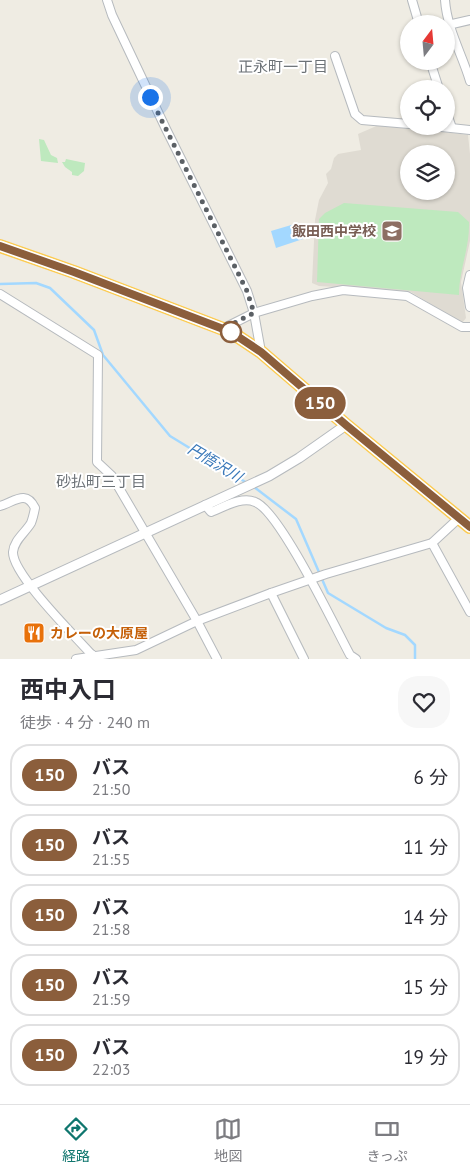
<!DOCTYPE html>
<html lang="ja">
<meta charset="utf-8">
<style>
:root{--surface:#fff;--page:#f7f7f7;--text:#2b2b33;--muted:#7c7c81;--line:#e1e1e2;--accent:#0f766e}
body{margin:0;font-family:"PT Sans","Noto Sans JP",sans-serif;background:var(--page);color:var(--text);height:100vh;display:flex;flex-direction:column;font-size:19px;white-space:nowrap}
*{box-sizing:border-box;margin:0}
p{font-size:16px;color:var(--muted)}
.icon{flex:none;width:28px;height:28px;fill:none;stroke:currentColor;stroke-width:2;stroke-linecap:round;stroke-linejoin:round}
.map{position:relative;height:659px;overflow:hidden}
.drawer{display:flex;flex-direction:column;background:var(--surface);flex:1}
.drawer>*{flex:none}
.badge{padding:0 10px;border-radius:16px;font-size:18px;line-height:32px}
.needle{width:32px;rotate:16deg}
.controls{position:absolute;left:400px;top:15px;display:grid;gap:10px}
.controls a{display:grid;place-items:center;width:55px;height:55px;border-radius:50%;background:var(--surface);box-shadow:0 1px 4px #0004;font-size:25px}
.you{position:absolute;width:25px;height:25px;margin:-12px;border:4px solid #fff;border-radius:50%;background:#1a73e8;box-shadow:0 0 0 8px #1a73e833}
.map>.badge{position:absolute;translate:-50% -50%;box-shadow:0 0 0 2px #fff}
.round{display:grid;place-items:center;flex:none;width:52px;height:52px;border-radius:20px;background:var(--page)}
.headline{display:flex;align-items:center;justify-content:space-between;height:85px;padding:0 20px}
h1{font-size:24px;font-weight:700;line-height:38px}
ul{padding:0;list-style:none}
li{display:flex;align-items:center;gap:15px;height:62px;margin:0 10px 8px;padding:0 10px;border:2px solid var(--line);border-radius:20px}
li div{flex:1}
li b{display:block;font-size:19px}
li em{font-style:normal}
li .badge{min-width:55px;font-weight:700;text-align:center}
.dock{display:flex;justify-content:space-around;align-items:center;height:70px;border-top:1px solid var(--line);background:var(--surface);font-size:14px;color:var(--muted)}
.dock a{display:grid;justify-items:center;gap:2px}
.dock .selected{color:var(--accent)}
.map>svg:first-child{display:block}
.education{fill:#dfdbd2;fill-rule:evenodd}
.green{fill:#bee9be}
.water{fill:#a3d8ff}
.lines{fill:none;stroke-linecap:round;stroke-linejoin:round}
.stream{stroke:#a3d8ff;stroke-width:2.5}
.minor-casing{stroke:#b6babe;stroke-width:10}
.tertiary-casing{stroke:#b6babe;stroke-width:11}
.primary-casing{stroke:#fcca50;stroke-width:14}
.minor{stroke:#fff;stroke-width:8}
.tertiary{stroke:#fff;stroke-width:9}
.primary{stroke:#fff0a8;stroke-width:11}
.line-casing{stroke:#fff;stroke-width:11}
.line{stroke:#8b5e3c;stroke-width:8}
.walk{stroke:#5b6065;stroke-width:5;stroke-dasharray:0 9}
.stop-dot{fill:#fff;stroke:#8b5e3c;stroke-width:2.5}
.labels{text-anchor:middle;stroke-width:4;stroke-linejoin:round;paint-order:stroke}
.education-label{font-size:14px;font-weight:bold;fill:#785e54;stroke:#fff;text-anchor:end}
.food-label{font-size:14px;font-weight:bold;fill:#c56008;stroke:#fff;text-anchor:start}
.neighbourhood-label{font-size:15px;fill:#6c7277;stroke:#fff}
.water-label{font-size:15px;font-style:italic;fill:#3978b9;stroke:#fff}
</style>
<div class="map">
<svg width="470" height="659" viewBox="0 0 470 659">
<rect width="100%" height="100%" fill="#efece3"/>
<path class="education" d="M381 124 468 135 470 154V241L461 282 466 318 462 323 411 292 319 286 312 283 315 220 319 200 328 183 326 174 331 169 334 158 338 154 361 150 358 134ZM409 154H446V191H409Z"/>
<g class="green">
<polygon points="39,139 44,140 51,155 57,158 58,163 41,161"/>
<polygon points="66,159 85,163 84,171 78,176 72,175 72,172 65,167 62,162 65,162"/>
<path d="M344 203 458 212 469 222C470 247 459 270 459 295L317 282 319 219 325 213Z"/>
</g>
<polygon class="water" points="298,223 303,239 276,248 271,231"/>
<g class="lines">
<g class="stream">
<polyline points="0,284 36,283 50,288 94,330 103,355 170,436 247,483"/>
<polyline points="254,487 296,519 328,593 386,628 405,635 415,645 415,659"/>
</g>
<g class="minor-casing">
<g id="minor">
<polyline points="107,0 112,15 166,129 247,291 254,313 261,352"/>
<polyline points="412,0 419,24"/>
<path d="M445 0C447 29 462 54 470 81"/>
<polyline points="448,25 470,20"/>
<polyline points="335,56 355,114 362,120 409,124"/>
<polyline points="430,61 439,89"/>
<polyline points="446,111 452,128"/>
<polyline points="432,126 470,130"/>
<polyline points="470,275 467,288 470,307"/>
<polyline points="0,294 98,355 97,462 112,476 197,621 217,659"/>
<polyline points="224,328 254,313 312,296 343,290 407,296 462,327 470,327"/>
<path d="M205 505 211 512C224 507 242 496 255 502 279 510 335 627 350 655L356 659"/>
<path d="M0 506C14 502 26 489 35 508 34 513 33 518 31 523 25 533 14 540 13 552 12 574 76 637 92 655"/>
<polyline points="432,543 470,612"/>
<polyline points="271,593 304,659"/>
<polyline points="76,659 136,650 197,621 271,593 326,574 432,543 459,518"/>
</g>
</g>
<g class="tertiary-casing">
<g id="tertiary">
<polyline points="0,600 269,476 299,458 346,425"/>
<polyline points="92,655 95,659"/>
</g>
</g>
<g class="primary-casing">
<polyline id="primary" points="0,246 74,272 231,332 261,352 346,425 470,527"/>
</g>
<use href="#minor" class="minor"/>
<use href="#tertiary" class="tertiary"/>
<use href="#primary" class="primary"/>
</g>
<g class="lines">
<g class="line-casing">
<polyline id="line" points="0,246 74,272 231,332 261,352 346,425 470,527"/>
</g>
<use href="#line" class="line"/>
<polyline class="walk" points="150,97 247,291 254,313 224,328 231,332"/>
</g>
<defs>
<g id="school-square" transform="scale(1.125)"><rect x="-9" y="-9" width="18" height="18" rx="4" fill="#8d6e63" stroke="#fff"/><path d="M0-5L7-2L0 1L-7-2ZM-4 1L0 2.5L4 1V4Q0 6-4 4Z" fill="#fff"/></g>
<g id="restaurant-square" transform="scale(1.125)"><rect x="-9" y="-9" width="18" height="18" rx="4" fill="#e8710a" stroke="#fff"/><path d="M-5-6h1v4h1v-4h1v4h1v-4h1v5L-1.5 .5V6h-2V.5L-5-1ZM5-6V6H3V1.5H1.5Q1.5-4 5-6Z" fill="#fff"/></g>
</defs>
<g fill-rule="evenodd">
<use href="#school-square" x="392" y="231"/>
<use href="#restaurant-square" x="34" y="633"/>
</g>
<circle class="stop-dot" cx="231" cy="332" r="10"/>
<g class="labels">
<g class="education-label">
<text x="376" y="236">飯田西中学校</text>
</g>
<g class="food-label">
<text x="50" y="638">カレーの大原屋</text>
</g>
<g class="neighbourhood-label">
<text x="283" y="72">正永町一丁目</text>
<text x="101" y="487">砂払町三丁目</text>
</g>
<g class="water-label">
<text transform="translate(215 463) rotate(31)" y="5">円悟沢川</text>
</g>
</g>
</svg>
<div class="controls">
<a><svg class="needle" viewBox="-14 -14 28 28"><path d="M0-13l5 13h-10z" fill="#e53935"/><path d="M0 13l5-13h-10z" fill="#7c7c81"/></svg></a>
<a><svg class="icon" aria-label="locate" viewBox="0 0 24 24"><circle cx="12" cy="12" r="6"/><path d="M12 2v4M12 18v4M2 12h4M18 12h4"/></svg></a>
<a><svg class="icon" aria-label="layers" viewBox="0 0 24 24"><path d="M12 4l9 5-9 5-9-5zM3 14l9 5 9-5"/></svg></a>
</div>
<div class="you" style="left:150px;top:97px"></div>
<b class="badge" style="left:320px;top:403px;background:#8b5e3c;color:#fff">150</b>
</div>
<section class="drawer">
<div class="headline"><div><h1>西中入口</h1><p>徒歩 · 4 分 · 240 m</p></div><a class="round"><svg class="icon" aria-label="heart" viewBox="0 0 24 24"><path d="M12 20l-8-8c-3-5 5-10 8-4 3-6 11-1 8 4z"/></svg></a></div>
<ul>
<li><span class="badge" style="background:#8b5e3c;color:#fff">150</span><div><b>バス</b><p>21:50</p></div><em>6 分</em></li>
<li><span class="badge" style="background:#8b5e3c;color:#fff">150</span><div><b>バス</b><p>21:55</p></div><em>11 分</em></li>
<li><span class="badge" style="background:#8b5e3c;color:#fff">150</span><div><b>バス</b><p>21:58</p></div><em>14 分</em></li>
<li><span class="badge" style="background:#8b5e3c;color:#fff">150</span><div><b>バス</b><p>21:59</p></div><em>15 分</em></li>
<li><span class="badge" style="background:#8b5e3c;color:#fff">150</span><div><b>バス</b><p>22:03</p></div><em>19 分</em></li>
</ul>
</section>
<nav class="dock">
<a class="selected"><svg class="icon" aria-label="directions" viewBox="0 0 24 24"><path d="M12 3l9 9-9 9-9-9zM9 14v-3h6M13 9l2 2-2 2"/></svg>経路</a>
<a><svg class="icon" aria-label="map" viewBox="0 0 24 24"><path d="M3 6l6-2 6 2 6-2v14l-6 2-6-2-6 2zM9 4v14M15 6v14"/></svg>地図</a>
<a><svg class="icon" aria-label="tickets" viewBox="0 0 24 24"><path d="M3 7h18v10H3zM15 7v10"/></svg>きっぷ</a>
</nav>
